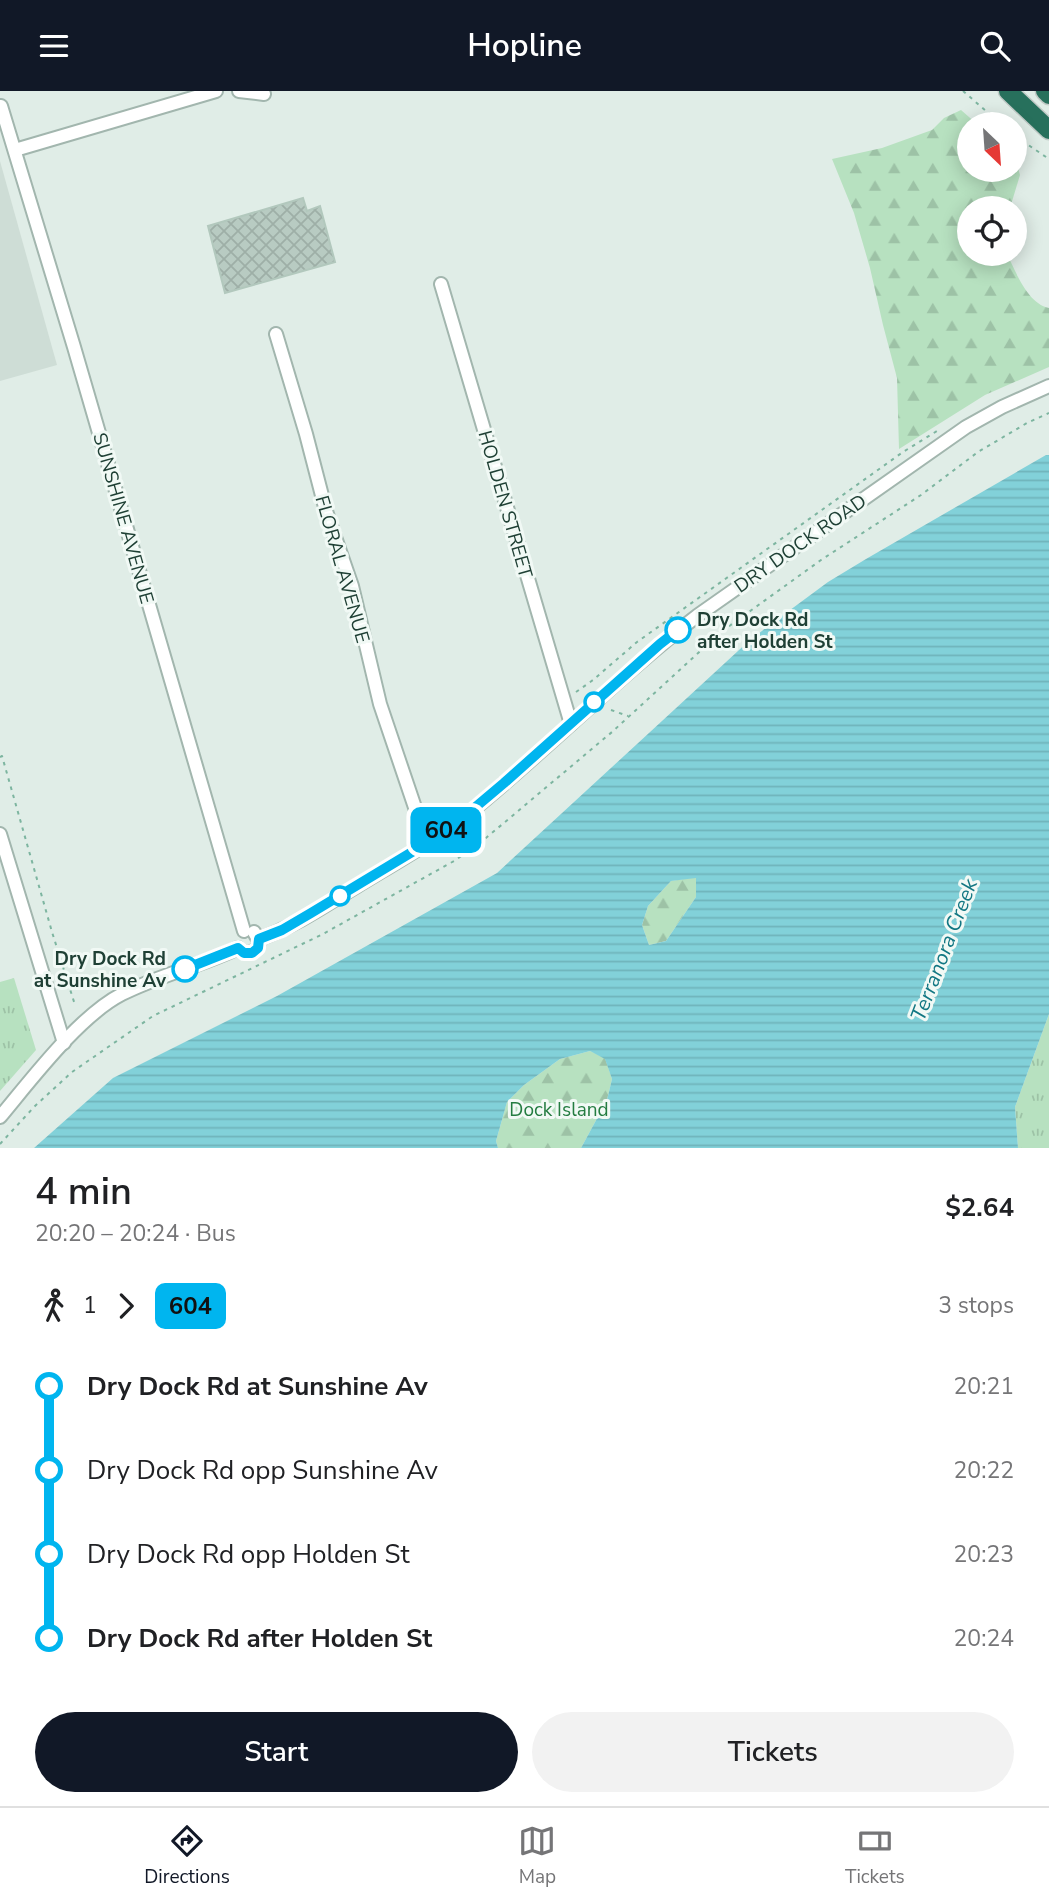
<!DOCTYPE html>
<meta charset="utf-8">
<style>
:root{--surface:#fff;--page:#f2f2f2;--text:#202124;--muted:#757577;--line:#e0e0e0;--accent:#111827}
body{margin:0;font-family:"Nunito Sans",sans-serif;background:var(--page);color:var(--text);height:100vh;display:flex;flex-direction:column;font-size:26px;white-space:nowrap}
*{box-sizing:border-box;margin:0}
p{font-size:23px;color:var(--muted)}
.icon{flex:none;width:38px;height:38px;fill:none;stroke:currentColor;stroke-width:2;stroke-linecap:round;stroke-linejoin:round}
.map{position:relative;height:1057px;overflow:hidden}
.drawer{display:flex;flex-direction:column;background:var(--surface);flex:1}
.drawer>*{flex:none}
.badge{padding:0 14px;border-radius:10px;font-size:24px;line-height:46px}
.needle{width:46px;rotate:155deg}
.fabs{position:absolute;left:957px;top:21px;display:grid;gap:14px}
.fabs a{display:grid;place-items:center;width:70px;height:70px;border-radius:50%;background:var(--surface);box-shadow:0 4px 18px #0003;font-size:35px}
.map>.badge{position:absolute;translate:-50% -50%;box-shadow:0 0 0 4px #fff}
.legs{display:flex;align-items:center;gap:10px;height:77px;padding:0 35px;font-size:23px}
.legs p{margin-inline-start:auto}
.head{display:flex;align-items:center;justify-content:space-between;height:119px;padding:0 35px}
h1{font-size:38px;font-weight:600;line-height:52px}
.primary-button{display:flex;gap:14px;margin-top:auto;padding:14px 35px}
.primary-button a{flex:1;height:80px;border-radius:42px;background:var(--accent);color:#fff;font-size:28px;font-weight:600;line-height:80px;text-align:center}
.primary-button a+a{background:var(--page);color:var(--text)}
ul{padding:0 35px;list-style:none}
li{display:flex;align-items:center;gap:24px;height:84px;font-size:26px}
li i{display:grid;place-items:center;width:10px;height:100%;margin:0 9px;background:currentColor}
li i::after{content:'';width:18px;height:18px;margin:-9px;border:5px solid;border-radius:50%;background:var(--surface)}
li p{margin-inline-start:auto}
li:first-child i{background:linear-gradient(#0000 50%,currentColor 0)}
li:last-child i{background:linear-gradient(currentColor 50%,#0000 0)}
header{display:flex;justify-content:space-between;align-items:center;height:91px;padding:0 35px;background:var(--accent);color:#fff;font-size:32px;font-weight:600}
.menu{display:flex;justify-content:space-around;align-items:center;height:98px;border-top:2px solid var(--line);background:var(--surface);font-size:19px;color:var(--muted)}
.menu a{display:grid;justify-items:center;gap:4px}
.menu .active{color:var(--accent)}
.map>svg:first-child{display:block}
.built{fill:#ceddd6}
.forest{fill:url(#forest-firs)}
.park{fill:url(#park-tufts)}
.water{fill:url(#water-rules);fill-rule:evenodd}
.building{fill:url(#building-cross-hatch);stroke:#b2c8bd;stroke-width:2}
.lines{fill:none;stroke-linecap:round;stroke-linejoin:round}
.minor-casing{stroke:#a2b6ae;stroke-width:16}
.highway-casing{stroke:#c0cac6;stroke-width:21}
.path{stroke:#7db5a0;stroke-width:2;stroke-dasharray:3.5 5;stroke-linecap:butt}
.minor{stroke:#fff;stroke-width:12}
.highway{stroke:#27705c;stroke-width:18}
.line-1-casing{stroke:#fff;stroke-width:16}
.line-1{stroke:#00b5ef;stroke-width:10}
.stop-1-dot{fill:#fff;stroke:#00b5ef;stroke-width:3.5}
.labels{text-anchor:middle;stroke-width:6;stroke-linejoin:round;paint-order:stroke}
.street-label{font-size:19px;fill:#1f4035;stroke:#f1f9f5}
.stop-label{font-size:19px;font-weight:bold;fill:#1f4035;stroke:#f1f9f5;text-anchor:start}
.park-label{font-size:19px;fill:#247c41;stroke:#f1f9f5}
.water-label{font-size:21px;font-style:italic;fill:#127783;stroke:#f1f9f5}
</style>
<header><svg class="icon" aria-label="menu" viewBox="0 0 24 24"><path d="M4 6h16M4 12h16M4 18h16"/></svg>Hopline<svg class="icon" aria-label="search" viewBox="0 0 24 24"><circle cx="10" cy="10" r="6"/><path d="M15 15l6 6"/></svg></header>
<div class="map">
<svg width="1049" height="1057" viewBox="0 0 1049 1057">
<defs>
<pattern id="forest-firs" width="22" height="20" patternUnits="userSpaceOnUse" patternTransform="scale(1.75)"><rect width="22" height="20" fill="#b7e1c0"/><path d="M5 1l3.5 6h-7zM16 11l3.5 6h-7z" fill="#9dc2a6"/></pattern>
<pattern id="park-tufts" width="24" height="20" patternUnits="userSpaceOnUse" patternTransform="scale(1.75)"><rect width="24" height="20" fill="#b7e1c0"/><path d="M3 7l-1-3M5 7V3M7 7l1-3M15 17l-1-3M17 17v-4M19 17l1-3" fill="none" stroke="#9dc2a6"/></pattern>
<pattern id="water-rules" width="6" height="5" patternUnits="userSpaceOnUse" patternTransform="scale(1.75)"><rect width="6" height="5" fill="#82d1d9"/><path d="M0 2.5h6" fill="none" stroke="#70b4bb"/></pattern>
<pattern id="building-cross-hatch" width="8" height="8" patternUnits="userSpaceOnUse" patternTransform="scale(1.75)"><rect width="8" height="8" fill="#b8cbc2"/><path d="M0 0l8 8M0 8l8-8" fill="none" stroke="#9eafa7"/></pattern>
</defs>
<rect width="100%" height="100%" fill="#e0ede7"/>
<polygon class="built" points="0,70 57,274 0,290"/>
<g class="forest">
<path d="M961 19 977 33H970V79H1015V66L1020 84 1010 117H970V163H1007C1016 181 1027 212 1049 217V276L985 304 899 358 897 287 883 234 870 177 854 122 832 68 882 57 932 39 944 27Z"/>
<polygon points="696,786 696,806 666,850 649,854 642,834 648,815 671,790"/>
<polygon points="590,960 605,967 612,988 607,1009 581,1057 498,1057 496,1050 507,1011 524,994 560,968"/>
</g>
<g class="park">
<polygon points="14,887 36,959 0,1000 0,891"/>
<polygon points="1049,923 1049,1057 1018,1057 1015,1016"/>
</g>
<path class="water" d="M1046 364H1049V923L1015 1016 1018 1057H581L607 1009 612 988 605 968 590 960 560 968 524 994 507 1011 496 1050 498 1057H34L113 987 277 905 497 782 751 548 828 491 866 468ZM696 787V806L666 850 649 854 642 834 648 815 671 790Z"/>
<polygon class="building" points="303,107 307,120 320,115 335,171 225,202 208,135"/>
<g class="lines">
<g class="minor-casing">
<g id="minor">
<polyline points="239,0 264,3"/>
<polyline points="1,15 74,256 244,840"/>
<polyline points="15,59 216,0"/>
<polyline points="441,193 571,633"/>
<polyline points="276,243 306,343 326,420 352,495 380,613 427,752"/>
<polyline points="0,743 64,952"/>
<path d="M259 848C294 836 325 814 357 795 393 773 431 752 464 726 544 662 616 587 697 525L966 336 1002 316 1049 295"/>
<path d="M238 857C246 866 258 862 259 850L254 841"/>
<path d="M0 1026C31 989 79 925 122 903 159 884 201 875 238 857"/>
</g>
</g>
<g class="highway-casing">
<g id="highway">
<polyline points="1008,0 1049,39"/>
<polyline points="1045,0 1049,4"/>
</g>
</g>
<g class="path">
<polyline points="963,0 1001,33"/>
<polyline points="1015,45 1049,68"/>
<polyline points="576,601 593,589 637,551 903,361 937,340"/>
<polyline points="611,619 628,625"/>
<polyline points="0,666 2,665 52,841 75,914"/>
<polyline points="0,1053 35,1015 72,981 153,925 323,843 454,770 480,752 612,641 721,541 821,469 921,404 978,361 1027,332 1049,322"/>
</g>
<use href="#minor" class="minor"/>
<use href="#highway" class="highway"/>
</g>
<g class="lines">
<g class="line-1-casing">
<polyline id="line-1" points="185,878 238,857 244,862 252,862 258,857 259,848 282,839 311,822 427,752 459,730 504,692 660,553 678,539"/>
</g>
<use href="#line-1" class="line-1"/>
</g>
<g class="stop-1-dot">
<circle cx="678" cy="539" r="12"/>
<circle cx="594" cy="611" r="9"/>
<circle cx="340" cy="805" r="9"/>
<circle cx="185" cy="878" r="12"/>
</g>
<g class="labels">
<g class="street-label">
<text transform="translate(506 413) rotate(74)" y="7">HOLDEN STREET</text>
<text transform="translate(124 427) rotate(74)" y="7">SUNSHINE AVENUE</text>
<text transform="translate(800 452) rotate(-35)" y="7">DRY DOCK ROAD</text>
<text transform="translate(343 478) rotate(74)" y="7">FLORAL AVENUE</text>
</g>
<g class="stop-label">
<text x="697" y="535">Dry Dock Rd<tspan x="697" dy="22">after Holden St</tspan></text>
<text x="166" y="874" text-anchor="end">Dry Dock Rd<tspan x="166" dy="22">at Sunshine Av</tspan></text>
</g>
<g class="park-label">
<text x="559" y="1025">Dock Island</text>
</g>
<g class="water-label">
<text transform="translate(944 859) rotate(-69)" y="7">Terranora Creek</text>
</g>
</g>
</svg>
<div class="fabs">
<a><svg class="needle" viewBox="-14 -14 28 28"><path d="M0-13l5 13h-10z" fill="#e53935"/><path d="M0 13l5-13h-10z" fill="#757577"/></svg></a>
<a><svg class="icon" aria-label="locate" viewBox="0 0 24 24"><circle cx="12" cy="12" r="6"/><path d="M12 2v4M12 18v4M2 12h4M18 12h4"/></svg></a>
</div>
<b class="badge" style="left:446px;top:739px;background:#00b5ef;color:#111">604</b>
</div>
<section class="drawer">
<div class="head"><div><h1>4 min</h1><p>20:20 – 20:24 · Bus</p></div><b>$2.64</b></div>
<div class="legs"><svg class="icon" aria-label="walk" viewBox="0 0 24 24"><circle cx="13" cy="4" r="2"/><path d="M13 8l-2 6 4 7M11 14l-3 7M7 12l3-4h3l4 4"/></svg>1<svg class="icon" aria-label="forward" viewBox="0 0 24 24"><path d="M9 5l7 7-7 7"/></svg><b class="badge" style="background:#00b5ef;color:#111">604</b><p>3 stops</p></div>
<ul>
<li><i style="color:#00b5ef"></i><b>Dry Dock Rd at Sunshine Av</b><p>20:21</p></li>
<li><i style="color:#00b5ef"></i><span>Dry Dock Rd opp Sunshine Av</span><p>20:22</p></li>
<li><i style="color:#00b5ef"></i><span>Dry Dock Rd opp Holden St</span><p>20:23</p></li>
<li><i style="color:#00b5ef"></i><b>Dry Dock Rd after Holden St</b><p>20:24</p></li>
</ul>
<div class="primary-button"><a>Start</a><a>Tickets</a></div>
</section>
<nav class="menu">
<a class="active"><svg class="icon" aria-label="directions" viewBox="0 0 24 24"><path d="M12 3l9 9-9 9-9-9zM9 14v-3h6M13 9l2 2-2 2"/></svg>Directions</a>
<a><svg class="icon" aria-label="map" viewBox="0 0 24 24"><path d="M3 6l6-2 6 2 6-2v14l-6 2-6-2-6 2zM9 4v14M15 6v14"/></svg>Map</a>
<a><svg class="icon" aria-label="tickets" viewBox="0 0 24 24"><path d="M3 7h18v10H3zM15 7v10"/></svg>Tickets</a>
</nav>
